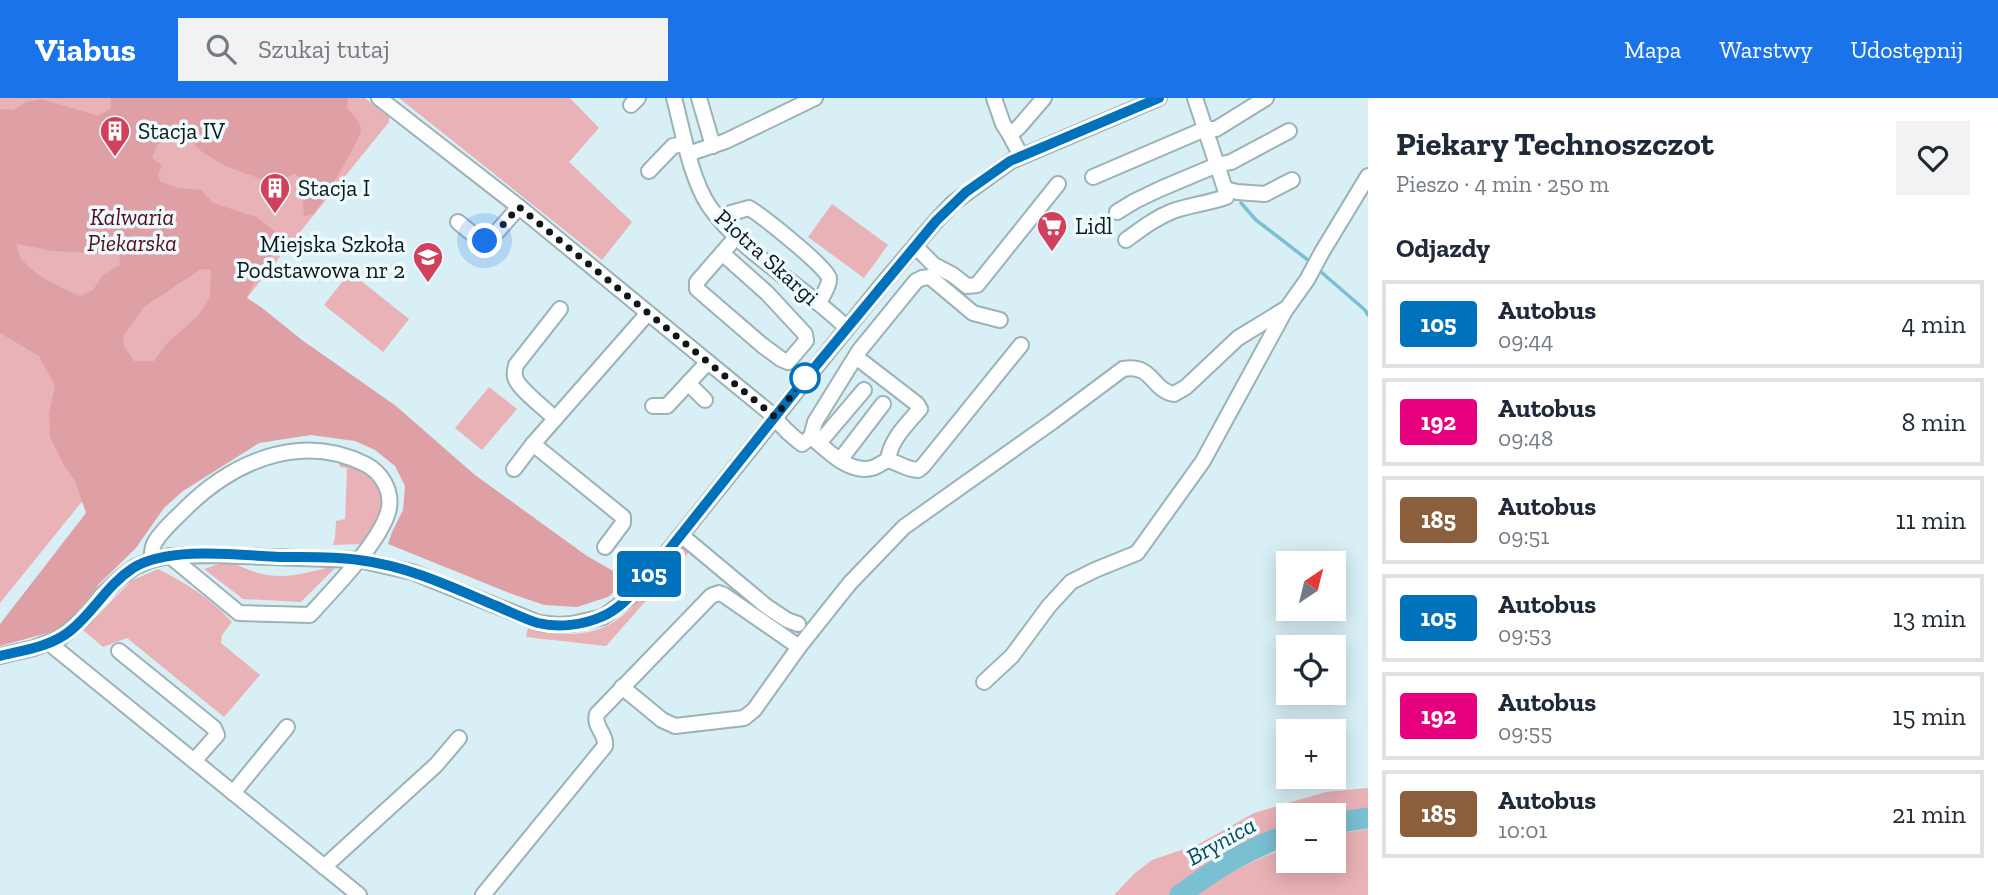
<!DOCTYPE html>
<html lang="pl">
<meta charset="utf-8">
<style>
:root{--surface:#fff;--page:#f2f2f3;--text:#1f2937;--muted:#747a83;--line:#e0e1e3;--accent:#1a73e8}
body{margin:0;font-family:"Zilla Slab",serif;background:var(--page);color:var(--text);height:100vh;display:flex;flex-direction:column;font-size:26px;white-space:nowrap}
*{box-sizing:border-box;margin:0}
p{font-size:23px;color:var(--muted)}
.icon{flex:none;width:38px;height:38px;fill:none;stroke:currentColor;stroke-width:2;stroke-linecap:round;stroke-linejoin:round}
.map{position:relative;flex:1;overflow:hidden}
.drawer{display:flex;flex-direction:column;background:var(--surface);width:630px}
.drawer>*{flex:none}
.badge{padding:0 14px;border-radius:5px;font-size:24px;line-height:46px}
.needle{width:46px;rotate:35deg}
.buttons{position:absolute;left:1276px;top:453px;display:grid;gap:14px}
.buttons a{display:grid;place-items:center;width:70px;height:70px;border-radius:0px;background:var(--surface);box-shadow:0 4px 18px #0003;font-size:35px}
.you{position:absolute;width:35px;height:35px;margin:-18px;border:5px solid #fff;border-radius:50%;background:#1a73e8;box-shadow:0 0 0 10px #1a73e833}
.map>.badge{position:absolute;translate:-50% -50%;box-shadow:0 0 0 4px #fff}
h2{padding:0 28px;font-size:26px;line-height:63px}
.round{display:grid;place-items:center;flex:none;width:74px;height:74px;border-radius:0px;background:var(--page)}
.head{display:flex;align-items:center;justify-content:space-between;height:119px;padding:0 28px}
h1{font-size:33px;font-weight:800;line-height:52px}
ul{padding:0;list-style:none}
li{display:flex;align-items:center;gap:21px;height:88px;margin:0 14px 10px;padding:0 14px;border:4px solid var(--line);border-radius:0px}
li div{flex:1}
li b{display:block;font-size:26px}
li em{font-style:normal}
li .badge{min-width:77px;font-weight:700;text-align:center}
header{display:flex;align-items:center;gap:42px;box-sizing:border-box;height:98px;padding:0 35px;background:var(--accent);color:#fff}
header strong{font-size:33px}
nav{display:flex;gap:38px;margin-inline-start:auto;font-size:24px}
.search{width:490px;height:63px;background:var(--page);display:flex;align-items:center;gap:18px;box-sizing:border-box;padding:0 24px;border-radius:0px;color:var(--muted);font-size:26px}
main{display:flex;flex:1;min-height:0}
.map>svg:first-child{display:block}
.green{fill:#e9b2b6}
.forest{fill:#dfa0a5;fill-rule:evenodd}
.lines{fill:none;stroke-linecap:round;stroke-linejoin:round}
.stream{stroke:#7abfd2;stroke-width:3.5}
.river{stroke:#7abfd2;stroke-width:21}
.minor-casing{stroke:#9cb2b8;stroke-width:18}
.minor{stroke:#fff;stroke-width:14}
.line-casing{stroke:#fff;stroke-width:16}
.line{stroke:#0072bc;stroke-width:10}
.walk{stroke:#0f1719;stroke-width:7;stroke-dasharray:0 12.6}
.stop-dot{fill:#fff;stroke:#0072bc;stroke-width:3.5}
.labels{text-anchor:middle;stroke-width:7;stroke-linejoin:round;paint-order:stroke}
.poi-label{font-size:23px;fill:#0f1719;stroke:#edfbff;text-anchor:start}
.park-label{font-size:23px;font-style:italic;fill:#560c1e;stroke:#edfbff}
.street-label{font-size:23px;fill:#0f1719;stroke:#edfbff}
.water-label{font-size:24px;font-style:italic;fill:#094956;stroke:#edfbff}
</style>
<header>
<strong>Viabus</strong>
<div class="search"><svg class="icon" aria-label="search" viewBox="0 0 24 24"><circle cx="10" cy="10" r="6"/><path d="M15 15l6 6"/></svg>Szukaj tutaj</div>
<nav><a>Mapa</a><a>Warstwy</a><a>Udostępnij</a></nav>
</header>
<main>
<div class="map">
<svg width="1368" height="797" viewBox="0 0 1368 797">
<rect width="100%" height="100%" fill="#d8eff6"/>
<g class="green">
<polygon points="0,0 365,0 389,19 389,24 0,505"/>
<polygon points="399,0 570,0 599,30 569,64 632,124 602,162"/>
<polygon points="832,106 888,147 864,180 808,139"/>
<polygon points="350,174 409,221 383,254 324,207"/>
<polygon points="489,289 517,311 482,352 455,330"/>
<polygon points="338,363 362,370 382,388 385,409 375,430 360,446 333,447 335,440 336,423 345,421 347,370 340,369"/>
<path d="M683 449 690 453 606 548 526 539 528 529C553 539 589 539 612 525 641 507 662 475 683 449Z"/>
<path d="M225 464C238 466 249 473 262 476 287 482 313 473 338 467L301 504 243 501 204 471Z"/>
<path d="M158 471C187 486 209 499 232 524L222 537 221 545 260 577 224 619 127 540 103 549 83 532 131 483Z"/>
<polygon points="1368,690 1368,718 1334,720 1334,718 1288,718 1288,734 1261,742 1188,784 1174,797 1114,797 1135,775 1152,762 1199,746 1254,715 1326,694"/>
<polygon points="1368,731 1368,797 1193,797 1200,790 1254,763 1288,749 1288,763 1334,763 1334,736"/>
</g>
<path class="forest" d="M111 0H348L347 10C353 17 361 23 361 33 360 40 320 111 314 115 311 117 307 117 304 118L301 82 295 75 282 82 269 84 225 68 201 53 190 42 180 40 173 35 157 47 152 60 162 67 158 77 161 84 178 90 201 92 213 105 257 119 275 134 278 146 255 183 247 200 261 209 302 242 396 308 475 377 587 458 629 482 608 499 577 509 544 507 512 496 388 446 392 434 403 412 405 388 395 368 375 352 355 343 311 337 259 345 183 393 164 410 136 450 99 486 69 525 55 533 0 548V526L86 415 75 383 64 367 50 339 49 315 55 288 39 258 0 235V11L13 12 26 4 42 1 98 18 111 10ZM17 146 53 153 119 156 120 167 103 177 93 192 80 198C60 189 16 171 17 146ZM201 171 211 172 210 199 198 218 167 245 154 263H134L124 248 123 238 144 209Z"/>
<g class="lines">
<g class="stream">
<polyline points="1241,105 1256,122 1308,162"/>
<polyline points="1320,173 1365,212 1368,217"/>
</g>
<g class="river">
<polyline points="1334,725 1368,720"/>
<path d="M1180 797C1214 772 1248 750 1288 737"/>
</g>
<g class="minor-casing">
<g id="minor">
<path d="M379 0 519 109 775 319C782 330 792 338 802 346L811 339C828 352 848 376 872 370 877 369 883 364 888 362 899 365 907 372 918 372L923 368 1021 247"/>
<path d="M674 0C683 33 690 79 709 108 742 155 805 189 847 230"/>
<polyline points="699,0 713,48"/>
<polyline points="994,0 1003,26 1010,37"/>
<polyline points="631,7 638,0"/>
<polyline points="688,56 726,43 815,0"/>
<polyline points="1021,58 1010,37 1019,29 1044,0"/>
<polyline points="649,73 673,48 684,46"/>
<polyline points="1093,79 1205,31 1216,31 1266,0"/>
<polyline points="1225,91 1237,94 1265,96 1292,82"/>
<polyline points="1117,114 1135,103 1160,91 1217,67 1231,64 1289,33"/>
<path d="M721 122 731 115 749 110C761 117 828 170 829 180 830 187 822 198 819 205"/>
<polyline points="458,124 480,142 489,143 519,109"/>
<path d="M1126 142C1141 131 1155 120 1173 113 1190 107 1209 105 1226 99L1225 91 1195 0"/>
<polyline points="915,148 934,167 953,177 967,188 977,187 1058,86"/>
<polyline points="722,155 767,195 805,236 806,243 788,264 781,261 762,247 697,191 697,184 737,138"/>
<path d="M856 259 917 306 920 311C907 326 890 342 888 362"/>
<polyline points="688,285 705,302"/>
<polyline points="653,308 667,308 707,265"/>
<path d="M555 321C546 311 518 291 515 279 514 275 515 271 516 267L560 211"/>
<polyline points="811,339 815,324 859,253 916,183 922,180 930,179 973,215 1000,222"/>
<polyline points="819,345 864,292"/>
<polyline points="533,346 623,419 623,425 605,449"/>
<polyline points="840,362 883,306"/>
<polyline points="514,371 533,346 648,215"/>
<polyline points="681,437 766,508 787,522 798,526"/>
<path d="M151 462C152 457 152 450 154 446 160 434 173 423 182 414 230 365 299 333 365 366 381 374 392 392 389 410 383 442 332 492 310 517L239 515 170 458"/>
<polyline points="49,545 359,797"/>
<polyline points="119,553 214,630 217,637 194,663"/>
<polyline points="0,558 34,550 60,540 85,519 102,497 120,480 135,469 151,462 170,458 212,457 359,462 412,474 539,525 558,527 572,526 603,519 629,500 645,482 881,188 936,123 953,105 1011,63 1159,0"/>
<polyline points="984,584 1012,558 1049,508 1071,484 1095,472 1137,455 1203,363 1286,211"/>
<path d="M622 589 662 622 675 628 744 620 754 612 799 549 850 485 904 429 1052 324 1123 271C1154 266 1150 291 1174 296L1186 289 1238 240 1287 210 1307 182 1322 154 1368 78"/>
<polyline points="233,695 287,629"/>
<polyline points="324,769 436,667 459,640"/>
<path d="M483 797 605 648C607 636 593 629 597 616L711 498 719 495 724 497 799 549"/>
</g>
</g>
<use href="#minor" class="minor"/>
</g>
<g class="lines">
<g class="line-casing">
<path id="line" d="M0 558C24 552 50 549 70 533 93 515 107 487 133 470 169 448 238 457 279 459 306 459 333 458 359 462 407 468 450 488 494 507 509 513 524 521 538 525 558 530 583 527 601 519 619 512 632 496 645 482L805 281 936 123 966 94 1010 63 1159 0"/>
</g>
<use href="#line" class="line"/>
<polyline class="walk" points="485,143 489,142 519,109 775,319 805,280"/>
</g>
<defs>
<g id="building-pin" transform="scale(1.575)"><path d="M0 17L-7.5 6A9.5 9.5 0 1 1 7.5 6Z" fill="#d1415c" stroke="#edfbff"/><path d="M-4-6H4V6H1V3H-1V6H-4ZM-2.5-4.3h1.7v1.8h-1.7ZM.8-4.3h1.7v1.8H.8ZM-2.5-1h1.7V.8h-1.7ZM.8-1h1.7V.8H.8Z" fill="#fff"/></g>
<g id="supermarket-pin" transform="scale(1.575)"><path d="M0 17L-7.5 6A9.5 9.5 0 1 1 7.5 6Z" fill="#d1415c" stroke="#edfbff"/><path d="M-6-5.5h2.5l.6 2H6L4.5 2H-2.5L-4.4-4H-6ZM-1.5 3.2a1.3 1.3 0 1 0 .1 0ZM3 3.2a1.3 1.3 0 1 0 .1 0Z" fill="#fff"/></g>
<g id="school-pin" transform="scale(1.575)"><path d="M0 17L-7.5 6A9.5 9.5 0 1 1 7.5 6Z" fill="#d1415c" stroke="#edfbff"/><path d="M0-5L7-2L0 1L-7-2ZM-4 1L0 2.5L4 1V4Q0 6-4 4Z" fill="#fff"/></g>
</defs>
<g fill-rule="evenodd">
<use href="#building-pin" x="115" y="33"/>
<use href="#building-pin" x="275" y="90"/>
<use href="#supermarket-pin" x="1052" y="128"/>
<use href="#school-pin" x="428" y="159"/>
</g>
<circle class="stop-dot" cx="805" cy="280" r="14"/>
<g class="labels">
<g class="poi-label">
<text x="138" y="41">Stacja IV</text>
<text x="298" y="98">Stacja I</text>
<text x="1075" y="136">Lidl</text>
<text x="405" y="154" text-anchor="end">Miejska Szkoła<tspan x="405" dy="26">Podstawowa nr 2</tspan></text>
</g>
<g class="park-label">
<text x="132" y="127">Kalwaria<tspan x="132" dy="26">Piekarska</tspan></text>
</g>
<g class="street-label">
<text transform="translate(767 159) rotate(42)" y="8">Piotra Skargi</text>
</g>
<g class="water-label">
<text transform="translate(1221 743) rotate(-29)" y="8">Brynica</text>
</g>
</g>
</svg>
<div class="buttons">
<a><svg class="needle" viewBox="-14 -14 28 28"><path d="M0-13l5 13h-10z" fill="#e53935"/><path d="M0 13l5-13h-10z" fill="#747a83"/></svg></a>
<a><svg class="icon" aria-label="locate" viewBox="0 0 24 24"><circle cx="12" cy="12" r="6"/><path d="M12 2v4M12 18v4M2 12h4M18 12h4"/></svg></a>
<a>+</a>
<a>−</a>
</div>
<div class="you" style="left:485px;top:143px"></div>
<b class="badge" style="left:649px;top:476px;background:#0072bc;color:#fff">105</b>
</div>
<section class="drawer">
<div class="head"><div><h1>Piekary Technoszczot</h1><p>Pieszo · 4 min · 250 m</p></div><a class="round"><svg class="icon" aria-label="heart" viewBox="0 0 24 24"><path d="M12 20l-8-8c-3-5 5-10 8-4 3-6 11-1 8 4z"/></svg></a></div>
<h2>Odjazdy</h2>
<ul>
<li><span class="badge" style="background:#0072bc;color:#fff">105</span><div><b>Autobus</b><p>09:44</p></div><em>4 min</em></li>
<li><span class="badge" style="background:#e6007e;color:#fff">192</span><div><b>Autobus</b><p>09:48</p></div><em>8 min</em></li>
<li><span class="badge" style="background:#8b5e3c;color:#fff">185</span><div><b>Autobus</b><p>09:51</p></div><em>11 min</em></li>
<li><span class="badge" style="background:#0072bc;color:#fff">105</span><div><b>Autobus</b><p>09:53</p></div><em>13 min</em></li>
<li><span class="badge" style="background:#e6007e;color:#fff">192</span><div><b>Autobus</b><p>09:55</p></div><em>15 min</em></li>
<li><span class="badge" style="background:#8b5e3c;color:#fff">185</span><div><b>Autobus</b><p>10:01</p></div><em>21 min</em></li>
</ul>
</section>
</main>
